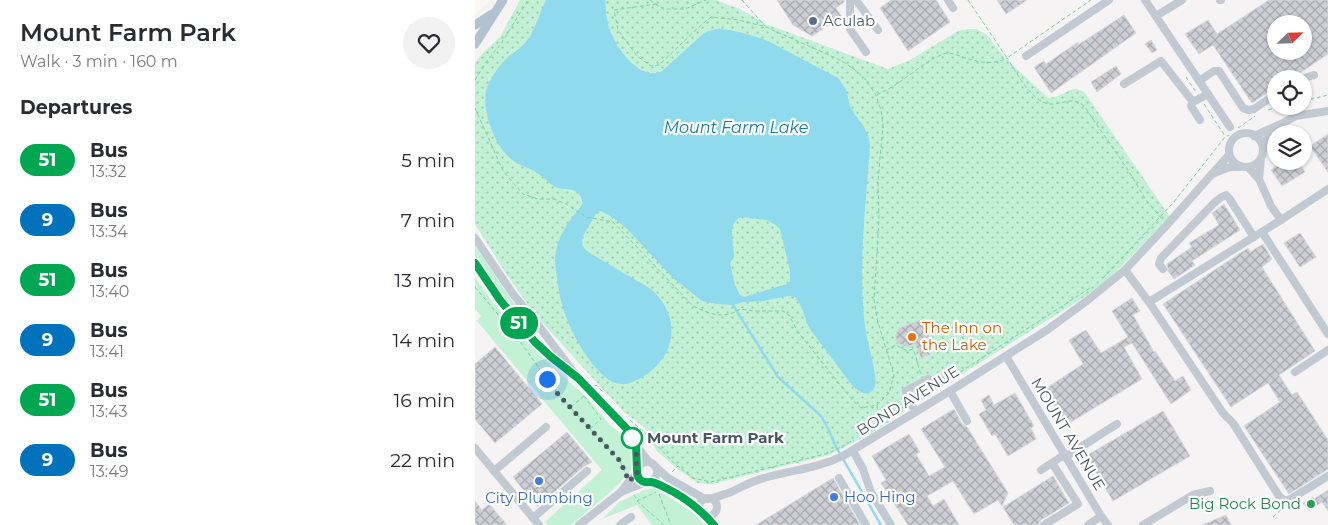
<!DOCTYPE html>
<meta charset="utf-8">
<style>
:root{--surface:#fff;--page:#f2f2f3;--text:#2b2b33;--muted:#7c7c81}
body{margin:0;font-family:Montserrat,sans-serif;background:var(--page);color:var(--text);height:100vh;display:flex;flex-direction:column;font-size:19px;white-space:nowrap}
*{box-sizing:border-box;margin:0}
p{font-size:16px;color:var(--muted)}
.icon{flex:none;width:28px;height:28px;fill:none;stroke:currentColor;stroke-width:2;stroke-linecap:round;stroke-linejoin:round}
.map{position:relative;flex:1;overflow:hidden}
.sheet{display:flex;flex-direction:column;background:var(--surface);width:475px}
.sheet>*{flex:none}
.badge{padding:0 10px;border-radius:16px;font-size:18px;line-height:32px}
.needle{width:32px;rotate:67deg}
.buttons{position:absolute;left:792px;top:15px;display:grid;gap:10px}
.buttons a{display:grid;place-items:center;width:45px;height:45px;border-radius:50%;background:var(--surface);box-shadow:0 1px 4px #0004;font-size:25px}
.you{position:absolute;width:25px;height:25px;margin:-12px;border:4px solid #fff;border-radius:50%;background:#1a73e8;box-shadow:0 0 0 8px #1a73e833}
.map>.badge{position:absolute;translate:-50% -50%;box-shadow:0 0 0 2px #fff}
h2{padding:0 20px;font-size:19px;line-height:45px}
.round{display:grid;place-items:center;flex:none;width:52px;height:52px;border-radius:26px;background:var(--page)}
.overview{display:flex;align-items:center;justify-content:space-between;height:85px;padding:0 20px}
h1{font-size:24px;font-weight:600;line-height:38px}
ul{padding:0;list-style:none}
li{display:flex;align-items:center;gap:15px;height:60px;padding:0 20px}
li div{flex:1}
li b{display:block;font-size:19px}
li em{font-style:normal}
li .badge{min-width:55px;font-weight:700;text-align:center}
main{display:flex;flex:1;min-height:0}
.map>svg:first-child{display:block}
.commercial{fill:#fdf9ef}
.green{fill:#c3f1d5}
.park{fill:url(#park-dots)}
.water{fill:#90daee;fill-rule:evenodd}
.lines{fill:none;stroke-linecap:round;stroke-linejoin:round}
.stream{stroke:#90daee;stroke-width:2.5}
.building{fill:url(#building-cross-hatch);stroke:#d7d9de;fill-rule:evenodd}
.path{stroke:#7ad0a6;stroke-width:1;stroke-dasharray:4 2.5;stroke-linecap:butt}
.minor{stroke:#c1cad2;stroke-width:8}
.major{stroke:#b3c2d1;stroke-width:9}
.line-casing{stroke:#fff;stroke-width:11}
.line{stroke:#00a651;stroke-width:8}
.walk{stroke:#4a5661;stroke-width:5;stroke-dasharray:0 9}
.service-dot{fill:#5c6f8a;stroke:#fff;stroke-width:2}
.food-dot{fill:#e8710a;stroke:#fff;stroke-width:2}
.stop-dot{fill:#fff;stroke:#00a651;stroke-width:2.5}
.shop-dot{fill:#3f7fe0;stroke:#fff;stroke-width:2}
.leisure-dot{fill:#2e9e5b;stroke:#fff;stroke-width:2}
.labels{text-anchor:middle;stroke-width:4.5;stroke-linejoin:round;paint-order:stroke}
.service-label{font-size:15px;fill:#4e5e75;stroke:#fff;text-anchor:start}
.food-label{font-size:15px;fill:#c56008;stroke:#fff;text-anchor:start}
.street-label{font-size:15px;fill:#4a5661;stroke:#fff}
.stop-label{font-size:15px;font-weight:bold;fill:#4a5661;stroke:#fff;text-anchor:start}
.shop-label{font-size:15px;fill:#366cbe;stroke:#fff;text-anchor:start}
.leisure-label{font-size:15px;fill:#27864d;stroke:#fff;text-anchor:end}
.water-label{font-size:16px;font-style:italic;fill:#0c7c9b;stroke:#fff}
</style>
<main>
<section class="sheet">
<div class="overview"><div><h1>Mount Farm Park</h1><p>Walk · 3 min · 160 m</p></div><a class="round"><svg class="icon" aria-label="heart" viewBox="0 0 24 24"><path d="M12 20l-8-8c-3-5 5-10 8-4 3-6 11-1 8 4z"/></svg></a></div>
<h2>Departures</h2>
<ul>
<li><span class="badge" style="background:#00a651;color:#fff">51</span><div><b>Bus</b><p>13:32</p></div><em>5 min</em></li>
<li><span class="badge" style="background:#0072bc;color:#fff">9</span><div><b>Bus</b><p>13:34</p></div><em>7 min</em></li>
<li><span class="badge" style="background:#00a651;color:#fff">51</span><div><b>Bus</b><p>13:40</p></div><em>13 min</em></li>
<li><span class="badge" style="background:#0072bc;color:#fff">9</span><div><b>Bus</b><p>13:41</p></div><em>14 min</em></li>
<li><span class="badge" style="background:#00a651;color:#fff">51</span><div><b>Bus</b><p>13:43</p></div><em>16 min</em></li>
<li><span class="badge" style="background:#0072bc;color:#fff">9</span><div><b>Bus</b><p>13:49</p></div><em>22 min</em></li>
</ul>
</section>
<div class="map">
<svg width="853" height="525" viewBox="0 0 853 525">
<defs>
<pattern id="park-dots" width="8" height="8" patternUnits="userSpaceOnUse" patternTransform="scale(1.25)"><rect width="8" height="8" fill="#c3f1d5"/><path d="M2 2h.1M6 6h.1" fill="none" stroke="#a0c6b0" stroke-width="1.8" stroke-linecap="round"/></pattern>
<pattern id="building-cross-hatch" width="8" height="8" patternUnits="userSpaceOnUse" patternTransform="scale(1.25)"><rect width="8" height="8" fill="#cdcfd5"/><path d="M0 0l8 8M0 8l8-8" fill="none" stroke="#a8abb0"/></pattern>
</defs>
<rect width="100%" height="100%" fill="#f5f3f3"/>
<polygon class="commercial" points="0,0 16,0 0,14"/>
<g class="green">
<polygon points="0,246 36,299 58,326 54,330 24,294 0,256"/>
<polygon points="0,277 23,309 65,355 112,398 135,425 148,436 156,447 159,462 157,469 139,489 96,525 73,525 70,522 127,470 2,321 6,316 0,309"/>
<polygon points="180,488 217,512 230,525 177,525 162,505 127,519 144,502 169,490"/>
</g>
<path class="park" d="M45 0H241L265 9 291 24 413 69 435 60 483 31 493 29H502L512 35 529 57 572 97C588 101 595 81 610 93L695 217 627 286 449 398 399 432 354 455 237 484 223 483 201 468 181 450 170 428 149 412 62 317 32 275 0 224V64L5 56 25 37Z"/>
<path class="water" d="M71 0H130C131 8 131 16 133 24 138 44 164 83 187 71L229 33C234 31 239 29 245 29 259 30 280 36 293 41L363 78 371 89 375 106 380 115 388 125 393 135 395 145C391 206 382 273 391 333 393 345 403 376 400 386 395 400 382 391 376 384L335 329C329 319 328 305 320 297L313 296 288 301 268 302 258 305 242 304 227 301 198 278 152 229 140 219 126 211 122 212 108 236 107 240 108 247 113 252 176 289C207 317 202 357 166 378 158 382 150 386 141 383 132 381 126 373 120 367 99 341 85 311 82 277 80 267 79 257 82 247 86 230 97 218 107 205 108 199 106 196 102 192 96 188 90 190 83 188 75 185 69 177 61 172 53 167 42 165 35 158 19 144 7 111 11 91 14 80 23 67 31 59 39 52 47 48 54 38 61 27 65 12 71 0ZM267 217 292 220 299 224 305 229 315 271V281L312 284 269 297 265 295 260 285 255 263 259 257V253C258 242 252 221 267 217Z"/>
<g class="lines">
<polyline class="stream" points="258,305 303,377 346,416 354,430 360,445 406,525"/>
</g>
<g class="building">
<polygon points="302,0 369,0 369,2 361,8 367,17 337,36 318,25"/>
<polygon points="416,0 461,0 475,22 433,51 405,8"/>
<polygon points="522,0 552,0 531,14"/>
<path d="M794 0H853V54L816 79H801V88L798 89 777 103 738 45 724 54 710 34 733 20 742 34ZM801 24H829V51H801Z"/>
<polygon points="649,15 661,33 576,93 559,67 569,61 571,64 603,42 603,45"/>
<polygon points="676,40 682,50 677,53 670,44"/>
<polygon points="641,66 646,74 622,92 616,82"/>
<polygon points="853,134 853,172 835,146"/>
<polygon points="810,161 823,161 830,172 807,186 796,170"/>
<polygon points="749,204 765,230 717,261 720,265 699,279 693,271 692,264 717,247 714,243 744,225 737,213"/>
<polygon points="825,233 841,257 825,267 809,243"/>
<polygon points="788,244 797,259 787,267 840,351 804,375 817,395 822,392 853,440 853,469 814,494 769,426 805,402 793,383 756,407 688,304 773,248 775,252"/>
<polygon points="657,298 665,311 658,315 679,352 680,351 700,381 708,376 716,390 696,404 657,343 649,347 667,379 591,425 570,389 608,364 594,340 611,330 626,353 653,337 637,311"/>
<polygon points="448,319 455,339 449,341 455,355 446,358 440,344 431,347 423,343 420,336 424,328"/>
<polygon points="20,347 67,404 20,443 0,419 0,364"/>
<polygon points="540,393 559,426 556,428 561,439 533,456 520,434 517,436 504,414 511,410 506,400 514,395 519,405"/>
<polygon points="479,409 487,424 492,427 533,493 527,506 523,500 499,514 478,481 452,496 458,506 469,499 484,525 433,525 406,483 411,480 397,456 434,434 445,452 441,454 454,476 470,467 446,429"/>
<polygon points="688,411 715,456 638,501 611,456"/>
<polygon points="92,432 117,462 108,467 62,507 38,477"/>
<polygon points="578,476 594,503 566,520 563,525 539,525 528,507"/>
<polygon points="358,478 385,525 281,525"/>
<polygon points="853,490 853,511 847,502 834,511 828,503 838,497 839,499"/>
<polygon points="0,501 7,510 14,504 32,525 0,525"/>
<polygon points="751,515 756,525 727,525"/>
</g>
<g class="lines">
<g class="path">
<polyline points="175,0 188,9 210,9 231,0"/>
<polyline points="267,0 290,26"/>
<polyline points="493,0 532,58 616,0"/>
<polyline points="711,77 721,92"/>
<polyline points="0,80 11,62 26,44 53,0"/>
<path d="M402 95C409 91 416 88 423 83 434 76 459 55 472 53 477 53 483 55 487 57 504 62 516 66 532 58 541 71 558 105 576 104 590 104 596 96 609 106L653 170 671 200 687 219"/>
<polyline points="829,101 853,95"/>
<polyline points="729,104 750,136"/>
<path d="M0 108 28 171 48 194 63 199H79L91 204 111 217 138 222 218 306C235 314 249 320 265 309L279 311H308L314 315 323 332 378 401 386 408 402 405 414 393 419 375 402 319 399 300 404 219 403 181 408 125 406 110 401 95 391 80 379 69 365 60 291 27 264 20 236 17 225 26 184 65 176 66 162 56 143 30 139 10 181 4"/>
<polyline points="793,110 806,106"/>
<polyline points="763,128 780,116"/>
<polyline points="628,278 698,203 750,137 754,135"/>
<polyline points="0,287 41,336 82,393 145,461 150,473"/>
<path d="M411 350 421 345 432 351 438 349C442 357 442 365 446 374"/>
<polyline points="120,386 121,385 128,392"/>
<polyline points="109,396 126,419 115,429"/>
<polyline points="442,400 615,288"/>
<polyline points="402,405 404,426"/>
<polyline points="96,407 110,395"/>
<polyline points="155,420 170,433 202,466"/>
<polyline points="197,472 203,466 218,478 236,482 354,453 379,440"/>
<polyline points="184,494 196,525"/>
<polyline points="159,495 162,501 189,525"/>
<polyline points="162,501 181,492"/>
<polyline points="798,517 808,508"/>
</g>
<g class="minor">
<polyline points="375,0 375,29 391,52"/>
<polyline points="381,0 403,30"/>
<polyline points="473,0 478,8"/>
<polyline points="670,0 755,127"/>
<polyline points="745,0 746,0"/>
<polyline points="681,16 707,0"/>
<polyline points="551,56 634,0"/>
<polyline points="826,79 839,75"/>
<polyline points="724,81 739,71 744,71 768,108 773,110 779,109 801,94"/>
<polyline points="649,84 686,61 718,102"/>
<polyline points="725,120 716,106 718,102 733,94"/>
<polyline points="806,124 821,116 853,111"/>
<circle cx="771" cy="150" r="17"/>
<polyline points="779,136 806,124 791,140 788,149"/>
<polyline points="754,155 737,174 755,167 765,167"/>
<polyline points="773,167 784,179 786,158"/>
<polyline points="784,179 796,206 806,220 853,189"/>
<polyline points="806,220 674,302 748,413 758,423 804,496 809,500 814,500 853,476"/>
<polyline points="787,232 853,334"/>
<polyline points="0,238 38,294 60,321 103,378 152,429 161,445 174,462"/>
<path d="M0 263C22 296 45 329 74 355 81 362 88 367 96 372"/>
<polyline points="688,269 684,264 686,258 739,203 745,198 751,195 754,198 779,237"/>
<polyline points="650,270 674,302"/>
<polyline points="531,356 626,516 633,525"/>
<polyline points="820,372 853,350"/>
<polyline points="475,391 492,421"/>
<polyline points="440,412 431,391 453,379"/>
<polyline points="0,448 64,525"/>
<polyline points="378,451 388,469 396,492 416,525"/>
<polyline points="590,457 642,424"/>
<circle cx="172" cy="472" r="10"/>
<polyline points="182,468 193,478 230,499"/>
<polyline points="566,470 589,455"/>
<polyline points="19,471 71,427"/>
<polyline points="162,474 154,481 146,492 171,482"/>
<polyline points="364,478 391,525"/>
<path d="M175 482C195 489 211 500 227 513"/>
<circle cx="233" cy="507" r="9"/>
<path d="M234 499C241 497 249 495 256 492 267 487 277 481 289 478 316 470 341 469 368 456L475 391 572 330 613 300 650 270 691 226 737 174"/>
<polyline points="231,515 239,525"/>
<polyline points="58,518 112,471"/>
<polyline points="104,525 146,492"/>
<polyline points="145,525 156,517"/>
<polyline points="569,525 603,504 577,463"/>
<polyline points="613,525 626,516"/>
<polyline points="668,525 718,495 735,491"/>
</g>
<g class="major">
<polyline points="0,25 17,14"/>
<polyline points="0,44 28,0"/>
</g>
</g>
<g class="lines">
<g class="line-casing">
<path id="line" d="M0 263 25 300 60 342 75 356 103 378 152 429 161 444 162 471C162 475 163 479 167 481 171 483 170 482 175 482 179 482 185 485 189 487 208 496 226 510 239 525"/>
</g>
<use href="#line" class="line"/>
<polyline class="walk" points="72,379 82,393 145,461 154,481 162,474 161,444 157,438"/>
</g>
<circle class="service-dot" cx="338" cy="21" r="5"/>
<circle class="food-dot" cx="437" cy="337" r="5"/>
<circle class="stop-dot" cx="157" cy="438" r="10"/>
<g class="shop-dot">
<circle cx="64" cy="481" r="5"/>
<circle cx="359" cy="497" r="5"/>
</g>
<circle class="leisure-dot" cx="836" cy="504" r="5"/>
<g class="labels">
<g class="service-label">
<text x="348" y="26">Aculab</text>
</g>
<g class="food-label">
<text x="447" y="333">The Inn on<tspan x="447" dy="17">the Lake</tspan></text>
</g>
<g class="street-label">
<text transform="translate(433 401) rotate(-32)" y="5">BOND AVENUE</text>
<text transform="translate(593 434) rotate(59)" y="5">MOUNT AVENUE</text>
</g>
<g class="stop-label">
<text x="172" y="443">Mount Farm Park</text>
</g>
<g class="shop-label">
<text x="369" y="502">Hoo Hing</text>
<text x="64" y="503" text-anchor="middle">City Plumbing</text>
</g>
<g class="leisure-label">
<text x="826" y="509">Big Rock Bond</text>
</g>
<g class="water-label">
<text x="261" y="133">Mount Farm Lake</text>
</g>
</g>
</svg>
<div class="buttons">
<a><svg class="needle" viewBox="-14 -14 28 28"><path d="M0-13l5 13h-10z" fill="#e53935"/><path d="M0 13l5-13h-10z" fill="#7c7c81"/></svg></a>
<a><svg class="icon" aria-label="locate" viewBox="0 0 24 24"><circle cx="12" cy="12" r="6"/><path d="M12 2v4M12 18v4M2 12h4M18 12h4"/></svg></a>
<a><svg class="icon" aria-label="layers" viewBox="0 0 24 24"><path d="M12 4l9 5-9 5-9-5zM3 14l9 5 9-5"/></svg></a>
</div>
<div class="you" style="left:72px;top:379px"></div>
<b class="badge" style="left:44px;top:323px;background:#00a651;color:#fff">51</b>
</div>
</main>
